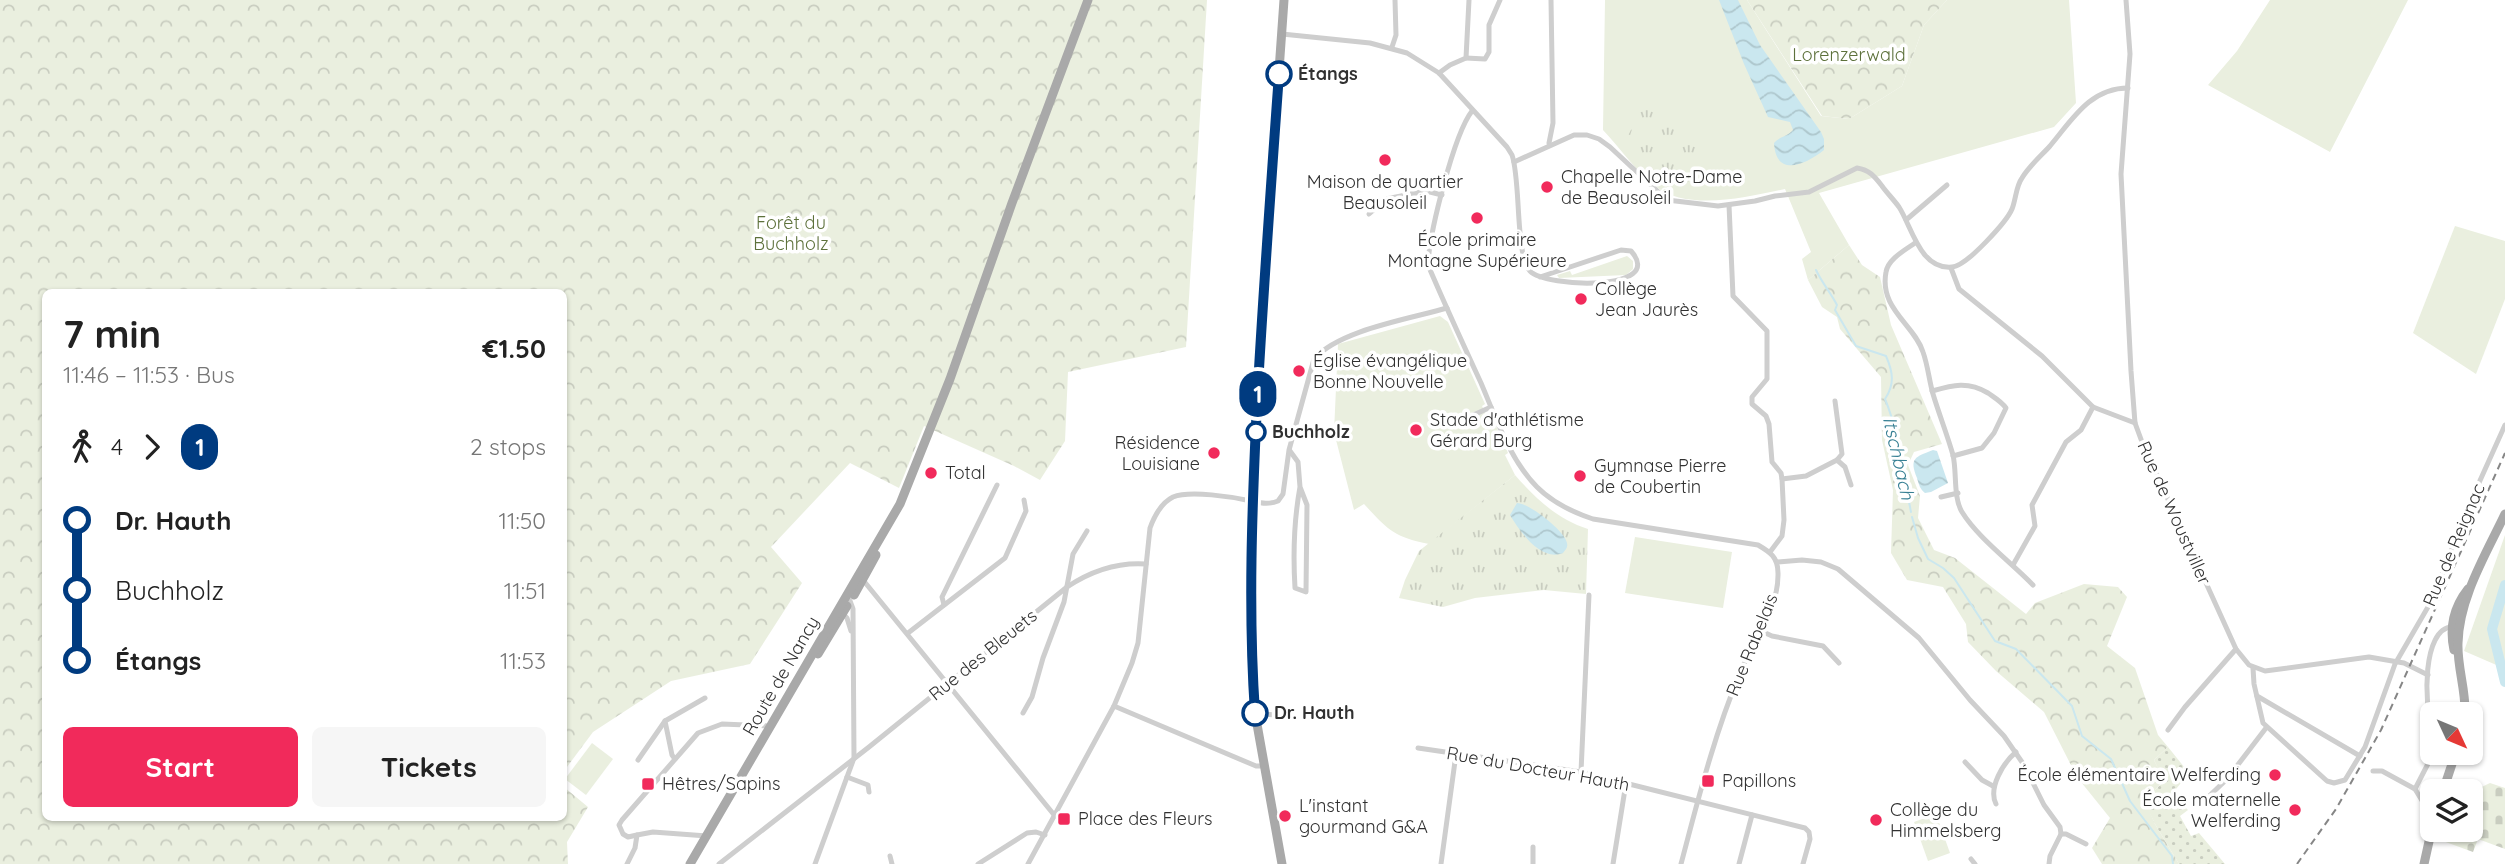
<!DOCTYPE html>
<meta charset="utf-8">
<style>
:root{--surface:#fff;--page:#f6f6f6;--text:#222;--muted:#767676;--accent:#f12a5b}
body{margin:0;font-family:Quicksand,sans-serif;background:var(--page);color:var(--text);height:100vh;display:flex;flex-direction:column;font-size:26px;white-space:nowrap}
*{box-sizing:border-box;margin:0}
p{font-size:23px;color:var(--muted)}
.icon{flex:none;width:38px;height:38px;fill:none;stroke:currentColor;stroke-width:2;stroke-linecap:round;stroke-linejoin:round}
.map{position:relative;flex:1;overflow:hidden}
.details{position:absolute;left:42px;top:289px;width:525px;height:532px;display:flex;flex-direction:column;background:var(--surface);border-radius:10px;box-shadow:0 2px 5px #0004}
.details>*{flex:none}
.badge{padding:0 14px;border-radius:23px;font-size:24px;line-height:46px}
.needle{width:46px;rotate:134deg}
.controls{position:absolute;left:2420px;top:702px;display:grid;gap:14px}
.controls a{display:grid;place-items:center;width:63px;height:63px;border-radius:10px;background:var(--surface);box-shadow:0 2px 5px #0004;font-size:35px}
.map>.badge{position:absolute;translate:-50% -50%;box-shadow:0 0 0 4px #fff}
.legs{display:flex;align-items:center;gap:10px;height:77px;padding:0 21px;font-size:23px}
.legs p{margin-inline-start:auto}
.summary{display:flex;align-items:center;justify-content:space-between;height:119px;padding:0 21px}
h1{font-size:38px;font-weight:800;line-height:52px}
.cta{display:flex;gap:14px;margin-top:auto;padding:14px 21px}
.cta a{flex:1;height:80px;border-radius:10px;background:var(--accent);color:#fff;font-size:28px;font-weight:800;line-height:80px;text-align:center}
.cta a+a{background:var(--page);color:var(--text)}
ul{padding:0 21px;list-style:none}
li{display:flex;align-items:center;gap:24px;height:70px;font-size:26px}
li i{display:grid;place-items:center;width:10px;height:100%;margin:0 9px;background:currentColor}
li i::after{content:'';width:18px;height:18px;margin:-9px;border:5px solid;border-radius:50%;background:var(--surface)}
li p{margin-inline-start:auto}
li:first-child i{background:linear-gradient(#0000 50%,currentColor 0)}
li:last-child i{background:linear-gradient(currentColor 50%,#0000 0)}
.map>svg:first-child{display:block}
.grass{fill:#eaefdf}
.forest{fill:url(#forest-crowns)}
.cemetery{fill:url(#cemetery-stones)}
.park{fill:url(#park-tufts)}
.garden{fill:url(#garden-dots)}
.water{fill:url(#water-waves)}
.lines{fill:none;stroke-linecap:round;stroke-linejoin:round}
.stream{stroke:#cae7ef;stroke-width:2}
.river{stroke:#cae7ef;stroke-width:10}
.street{stroke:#cecece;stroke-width:5}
.primary{stroke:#a9a9a9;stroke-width:9}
.rail{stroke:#868686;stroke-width:2;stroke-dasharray:7 5;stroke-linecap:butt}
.line-1-casing{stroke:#fff;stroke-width:16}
.line-1{stroke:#003b80;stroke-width:10}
.stop-1-dot{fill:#fff;stroke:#003b80;stroke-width:3.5}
.poi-dot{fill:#f12a5b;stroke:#fff;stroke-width:2.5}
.labels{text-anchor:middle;stroke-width:7;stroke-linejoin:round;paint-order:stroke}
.park-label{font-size:18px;fill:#5d713b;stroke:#fff}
.stop-label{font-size:18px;font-weight:bold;fill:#313131;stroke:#fff;text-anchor:start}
.poi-label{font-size:18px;fill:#313131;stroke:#fff;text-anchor:start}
.street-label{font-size:18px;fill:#313131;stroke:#fff}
.water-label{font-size:19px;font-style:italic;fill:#367f93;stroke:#fff}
</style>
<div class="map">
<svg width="2505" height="864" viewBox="0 0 2505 864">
<defs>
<pattern id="forest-crowns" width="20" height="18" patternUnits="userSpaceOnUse" patternTransform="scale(1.75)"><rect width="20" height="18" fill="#eaefdf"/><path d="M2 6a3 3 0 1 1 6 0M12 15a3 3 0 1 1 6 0" fill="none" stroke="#c9cdc0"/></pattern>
<pattern id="cemetery-stones" width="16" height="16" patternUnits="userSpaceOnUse" patternTransform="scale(1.75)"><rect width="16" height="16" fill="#eaefdf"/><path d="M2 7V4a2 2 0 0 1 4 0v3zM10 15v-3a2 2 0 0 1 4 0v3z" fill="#c9cdc0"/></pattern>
<pattern id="park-tufts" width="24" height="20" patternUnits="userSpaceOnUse" patternTransform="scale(1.75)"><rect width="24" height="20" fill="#eaefdf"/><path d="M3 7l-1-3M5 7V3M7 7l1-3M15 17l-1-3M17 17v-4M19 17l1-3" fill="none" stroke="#c9cdc0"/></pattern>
<pattern id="garden-dots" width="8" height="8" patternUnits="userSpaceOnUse" patternTransform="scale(1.75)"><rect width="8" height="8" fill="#eaefdf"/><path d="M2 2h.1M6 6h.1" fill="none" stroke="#c9cdc0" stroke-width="1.8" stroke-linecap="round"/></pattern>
<pattern id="water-waves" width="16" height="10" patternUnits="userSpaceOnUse" patternTransform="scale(1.75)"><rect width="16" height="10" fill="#cae7ef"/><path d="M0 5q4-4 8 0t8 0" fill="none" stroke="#aec7cd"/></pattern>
</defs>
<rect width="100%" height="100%" fill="#fff"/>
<g class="grass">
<path d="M1605 0H1747L1821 116 1849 119 1902 86 1924 25 1947 0H2069L2076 103 2054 127 1819 193 1849 245 1808 280 1802 259 1811 252 1785 189C1747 197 1688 212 1655 186 1636 171 1620 148 1603 130Z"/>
<polygon points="2270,0 2408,0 2330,152 2208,85 2237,51"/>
<polygon points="2455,226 2505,241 2505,299 2476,374 2413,333"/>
<polygon points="1627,256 1633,261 1633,269 1626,275 1559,278 1557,275 1570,271 1572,275"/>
<path d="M1440 316 1448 322 1485 404 1482 406 1488 418 1492 417 1508 453 1505 455 1515 475 1429 544C1394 537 1388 530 1364 504L1354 510 1334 432 1338 344Z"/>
<polygon points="2505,535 2505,682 2501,667 2464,651"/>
<polygon points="1635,537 1732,552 1723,608 1625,593"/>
<polygon points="592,743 613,759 586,795 565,779"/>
<polygon points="1936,814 1950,853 1928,861 1914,822"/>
</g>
<g class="forest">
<polygon points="0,0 1207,0 1186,347 1068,372 1065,441 1040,480 1014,466 924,426 899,488 850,463 771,547 802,583 750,664 671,681 593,732 564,771 564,292 46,292 46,817 564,817 564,787 588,807 567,842 568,864 0,864"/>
<polygon points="1747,0 1947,0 1924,25 1902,86 1849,119 1822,116"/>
<polygon points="1849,245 1862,265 1880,277 1891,325 1942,444 1914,452 1908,465 1920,496 1918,518 1934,550 1955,558 2026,614 2035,603 2084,584 2118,587 2127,597 2107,646 2135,668 2158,735 2168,747 2154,760 2164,780 2145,801 2155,824 2179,864 2102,864 2092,848 2110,818 2077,777 2044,712 1996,671 1968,642 1966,624 1943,587 1907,580 1891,553 1893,490 1882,440 1881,377 1840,329 1837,317 1822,307 1808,280"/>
</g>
<polygon class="cemetery" points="2490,783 2505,788 2505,849 2478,839 2473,852 2443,841 2438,836 2440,830 2471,830 2471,792"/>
<g class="park">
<polygon points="1647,97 1685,120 1699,150 1693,178 1678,189 1652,172 1626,140"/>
<path d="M1515 475C1536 499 1557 519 1588 529L1586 594 1544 590 1475 598 1443 607 1399 598 1405 580 1419 551Z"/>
</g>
<polygon class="garden" points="2168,747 2189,773 2172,794 2188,810 2180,816 2191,836 2199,833 2225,864 2179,864 2155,824 2144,801 2164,781 2154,760"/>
<g class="water">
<path d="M1719 0H1738L1760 45 1821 132 1824 139V150C1805 165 1776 178 1774 143 1780 136 1787 137 1793 130L1790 122 1768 117 1744 64Z"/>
<path d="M1933 450 1937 451 1948 483 1931 492 1925 493C1920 489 1919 485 1917 478 1909 458 1915 457 1933 450Z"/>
<path d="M1517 503C1529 503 1565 531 1567 543 1568 548 1566 549 1563 553 1541 562 1520 532 1510 515Z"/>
</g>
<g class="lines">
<g class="stream">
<path d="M1816 270C1822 283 1831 293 1837 305L1835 310 1856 346 1886 356C1893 372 1895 384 1885 399 1900 435 1903 474 1911 512"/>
<polyline points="1912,517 1918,538 1928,559 1943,568 1954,578 1995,641 2016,649 2072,706 2082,736 2111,759 2130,801 2172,856 2173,864"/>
</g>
<polyline class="river" points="2505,585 2492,629 2505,682"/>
<g class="street">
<polyline points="2126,0 2130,54 2121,174 2131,371 2135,423 2142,442 2236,649 2249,665 2265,671 2369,657 2404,663 2428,675"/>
<path d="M1282 34 1370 43 1407 53 1439 73 1507 147 1512 155C1521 180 1515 255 1530 271 1546 288 1667 292 1631 251L1621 250 1540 277"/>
<polyline points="1392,47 1396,35 1395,0"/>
<polyline points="1466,58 1485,59 1489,52 1489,25 1500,0"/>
<polyline points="1439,73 1450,65 1466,58 1469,0"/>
<path d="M1472 111C1454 134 1429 234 1428 265 1445 305 1463 344 1481 383 1496 418 1510 460 1537 487 1553 503 1572 512 1593 519L1758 545C1770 552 1778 557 1778 573 1779 609 1753 641 1740 673 1714 735 1698 800 1681 864"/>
<polyline points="1549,143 1553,123 1551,0"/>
<path d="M1514 162 1574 135H1587L1599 139 1610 147 1667 200 1718 206 1755 201 1775 196 1809 192 1857 168C1870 170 1875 177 1882 186 1887 193 1894 200 1899 207 1912 227 1920 270 1952 267 1967 266 2007 221 2012 209 2016 199 2016 186 2022 178 2029 166 2041 156 2050 146 2072 120 2090 88 2128 88"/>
<polyline points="1729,205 1733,296 1767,331 1767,379 1752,397 1752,404 1766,416 1769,424 1772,462 1781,473 1782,479 1784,520 1782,536 1770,552"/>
<polyline points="1369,214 1386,199 1426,191 1442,195"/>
<polyline points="1906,220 1947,185"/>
<path d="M1915 243C1905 250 1888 259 1886 272 1879 309 1914 324 1923 352 1928 366 1929 380 1933 394 1939 414 1947 434 1953 455 1957 472 1953 497 1962 512 1978 538 2012 563 2033 585"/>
<polyline points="1951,268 1959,289 2042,356 2093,407 2135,423"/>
<path d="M1932 391C1953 385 1968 381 1988 393 1995 398 2001 401 2006 408L1994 433 1982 448 1953 456"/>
<polyline points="1835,401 1842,454 1837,460"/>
<polyline points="1469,417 1491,407"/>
<path d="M1290 451 1298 462 1300 487 1307 505 1306 592 1295 588C1293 555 1294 520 1300 487"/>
<polyline points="1782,479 1806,476 1837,460 1845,467 1851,485"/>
<polyline points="1941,497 1958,493"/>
<polyline points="1778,562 1802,560 1821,562 1838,569 1919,638 1970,700 2004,736 2024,765 2044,805 2060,827 2061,834 2050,856 2049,864"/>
<polyline points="2013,565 2035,526 2032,505 2066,442 2081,430 2093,407"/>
<polyline points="863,580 1055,816"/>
<polyline points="944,605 942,597 997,485"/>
<polyline points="841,612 847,618 851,631"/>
<polyline points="1761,631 1772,636 1823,646 1839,663"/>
<polyline points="908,633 1005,558 1026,511 1024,500"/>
<polyline points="2253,668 2254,684 2263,723 2327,781 2334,783 2345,780 2365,747 2395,664 2432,600 2469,505 2505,425"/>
<polyline points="2257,696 2360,756"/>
<polyline points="1114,706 1256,766 1263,766"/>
<polyline points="1023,713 1032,697 1043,658 1064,602 1073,554 1087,531"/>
<polyline points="1255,713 1285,716"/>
<path d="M2432 726C2424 706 2422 628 2452 627"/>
<polyline points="2168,730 2185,707 2236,649"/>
<polyline points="1418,748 1581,772 1805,828 1809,832 1810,839 1803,864"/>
<polyline points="675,759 672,755 665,721 705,698"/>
<polyline points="638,760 665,721"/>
<polyline points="1965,762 1982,780 1993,786"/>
<polyline points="2373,771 2382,771 2415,789 2432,817"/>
<polyline points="1581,772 1589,595"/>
<polyline points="847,777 868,785 869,792"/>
<polyline points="2415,789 2434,752"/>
<polyline points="2205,800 2227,779 2266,728"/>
<path d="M1996 804C1988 788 2003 763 2016 752"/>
<polyline points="2061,834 2066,834 2086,844"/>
<polyline points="637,835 628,837 623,834 619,825 622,820 698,733 722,724 771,726"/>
<polyline points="1533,847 1533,864"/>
<polyline points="890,856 892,864"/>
<polyline points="1971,859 1975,864"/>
<polyline points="627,864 635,848 637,835 653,832 707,836"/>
<path d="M719 864 869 747 1067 587C1091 571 1117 562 1146 564"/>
<polyline points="815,864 854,758 853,609 850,601 846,597"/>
<polyline points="978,864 1027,833 1036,832 1045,835"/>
<path d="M1028 864 1114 706 1132 663 1138 643 1150 528C1154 517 1161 503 1173 497 1190 490 1233 497 1251 501 1261 503 1268 505 1278 501L1283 494 1289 450 1314 359C1339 330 1409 319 1447 308"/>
<polyline points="1441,864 1456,754"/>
<polyline points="1613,864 1626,783"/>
<polyline points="1739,864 1752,815"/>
</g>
<g class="primary">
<polyline points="854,595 876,555"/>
<path d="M2454 650C2449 627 2453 608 2468 589"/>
<polyline points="818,654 847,606"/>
<path d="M2465 714C2466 690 2457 667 2458 643 2459 598 2486 554 2505 514"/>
<polyline points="2443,791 2456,752"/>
<polyline points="690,864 900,504 950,379 1012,203 1088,0"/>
<polyline points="1282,864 1255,713 1250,645 1250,544 1262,311 1284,0"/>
<polyline points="2424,864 2432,828"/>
</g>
<polyline class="rail" points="2297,864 2336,809 2381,730 2505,453"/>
</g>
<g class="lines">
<g class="line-1-casing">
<path id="line-1" d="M1255 713C1248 610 1252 508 1257 404 1263 294 1271 184 1279 74"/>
</g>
<use href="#line-1" class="line-1"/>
</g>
<g class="stop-1-dot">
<circle cx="1279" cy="74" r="12"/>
<circle cx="1256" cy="432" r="9"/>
<circle cx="1255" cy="713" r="12"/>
</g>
<g class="poi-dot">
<circle cx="1385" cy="160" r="7"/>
<circle cx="1547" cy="187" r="7"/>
<circle cx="1477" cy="218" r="7"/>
<circle cx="1581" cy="299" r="7"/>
<circle cx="1299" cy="371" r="7"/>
<circle cx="1416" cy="430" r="7"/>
<circle cx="1214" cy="453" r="7"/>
<circle cx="931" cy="473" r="7"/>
<circle cx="1580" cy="476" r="7"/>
<circle cx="2275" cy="775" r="7"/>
<rect x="1701" y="774" width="14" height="14" rx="3.5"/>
<rect x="641" y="777" width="14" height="14" rx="3.5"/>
<circle cx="2295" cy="810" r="7"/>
<circle cx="1285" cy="816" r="7"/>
<rect x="1057" y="812" width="14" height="14" rx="3.5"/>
<circle cx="1876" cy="820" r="7"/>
</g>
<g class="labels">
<g class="park-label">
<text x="1849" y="61">Lorenzerwald</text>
<text x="791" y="229">Forêt du<tspan x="791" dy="21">Buchholz</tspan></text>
</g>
<g class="stop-label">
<text x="1298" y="80">Étangs</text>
<text x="1272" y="438">Buchholz</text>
<text x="1274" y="719">Dr. Hauth</text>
</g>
<g class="poi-label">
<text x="1561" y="183">Chapelle Notre-Dame<tspan x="1561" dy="21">de Beausoleil</tspan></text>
<text x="1385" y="188" text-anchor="middle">Maison de quartier<tspan x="1385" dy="21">Beausoleil</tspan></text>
<text x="1477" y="246" text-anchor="middle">École primaire<tspan x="1477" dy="21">Montagne Supérieure</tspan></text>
<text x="1595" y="295">Collège<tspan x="1595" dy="21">Jean Jaurès</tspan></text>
<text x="1313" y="367">Église évangélique<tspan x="1313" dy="21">Bonne Nouvelle</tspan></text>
<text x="1430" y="426">Stade d'athlétisme<tspan x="1430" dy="21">Gérard Burg</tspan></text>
<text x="1200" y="449" text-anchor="end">Résidence<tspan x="1200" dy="21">Louisiane</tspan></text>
<text x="1594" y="472">Gymnase Pierre<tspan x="1594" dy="21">de Coubertin</tspan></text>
<text x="945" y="479">Total</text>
<text x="2261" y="781" text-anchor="end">École élémentaire Welferding</text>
<text x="1722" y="787">Papillons</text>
<text x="662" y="790">Hêtres/Sapins</text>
<text x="2281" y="806" text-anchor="end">École maternelle<tspan x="2281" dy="21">Welferding</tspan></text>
<text x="1299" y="812">L'instant<tspan x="1299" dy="21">gourmand G&amp;A</tspan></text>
<text x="1890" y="816">Collège du<tspan x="1890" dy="21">Himmelsberg</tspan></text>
<text x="1078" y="825">Place des Fleurs</text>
</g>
<g class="street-label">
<text transform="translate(2174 513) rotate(66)" y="6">Rue de Woustviller</text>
<text transform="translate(2454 545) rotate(-67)" y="6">Rue de Reignac</text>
<text transform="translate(1752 645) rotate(-68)" y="6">Rue Rabelais</text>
<text transform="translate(983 655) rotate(-39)" y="6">Rue des Bleuets</text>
<text transform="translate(781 676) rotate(-60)" y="6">Route de Nancy</text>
<text transform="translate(1538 769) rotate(10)" y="6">Rue du Docteur Hauth</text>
</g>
<g class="water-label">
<text transform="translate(1899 458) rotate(77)" y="7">Itschbach</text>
</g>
</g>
</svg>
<div class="controls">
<a><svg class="needle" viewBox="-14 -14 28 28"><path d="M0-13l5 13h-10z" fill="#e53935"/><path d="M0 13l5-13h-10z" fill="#767676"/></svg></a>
<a><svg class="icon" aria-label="layers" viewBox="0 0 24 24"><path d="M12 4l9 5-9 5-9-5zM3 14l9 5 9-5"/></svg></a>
</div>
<b class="badge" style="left:1258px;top:394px;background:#003b80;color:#fff">1</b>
<section class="details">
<div class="summary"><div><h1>7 min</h1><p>11:46 – 11:53 · Bus</p></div><b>€1.50</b></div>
<div class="legs"><svg class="icon" aria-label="walk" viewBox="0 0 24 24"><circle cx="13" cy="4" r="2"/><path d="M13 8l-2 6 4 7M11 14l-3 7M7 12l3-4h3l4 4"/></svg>4<svg class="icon" aria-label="forward" viewBox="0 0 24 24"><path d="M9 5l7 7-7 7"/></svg><b class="badge" style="background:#003b80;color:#fff">1</b><p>2 stops</p></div>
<ul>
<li><i style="color:#003b80"></i><b>Dr. Hauth</b><p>11:50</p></li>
<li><i style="color:#003b80"></i><span>Buchholz</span><p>11:51</p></li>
<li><i style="color:#003b80"></i><b>Étangs</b><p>11:53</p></li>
</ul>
<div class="cta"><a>Start</a><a>Tickets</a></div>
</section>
</div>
